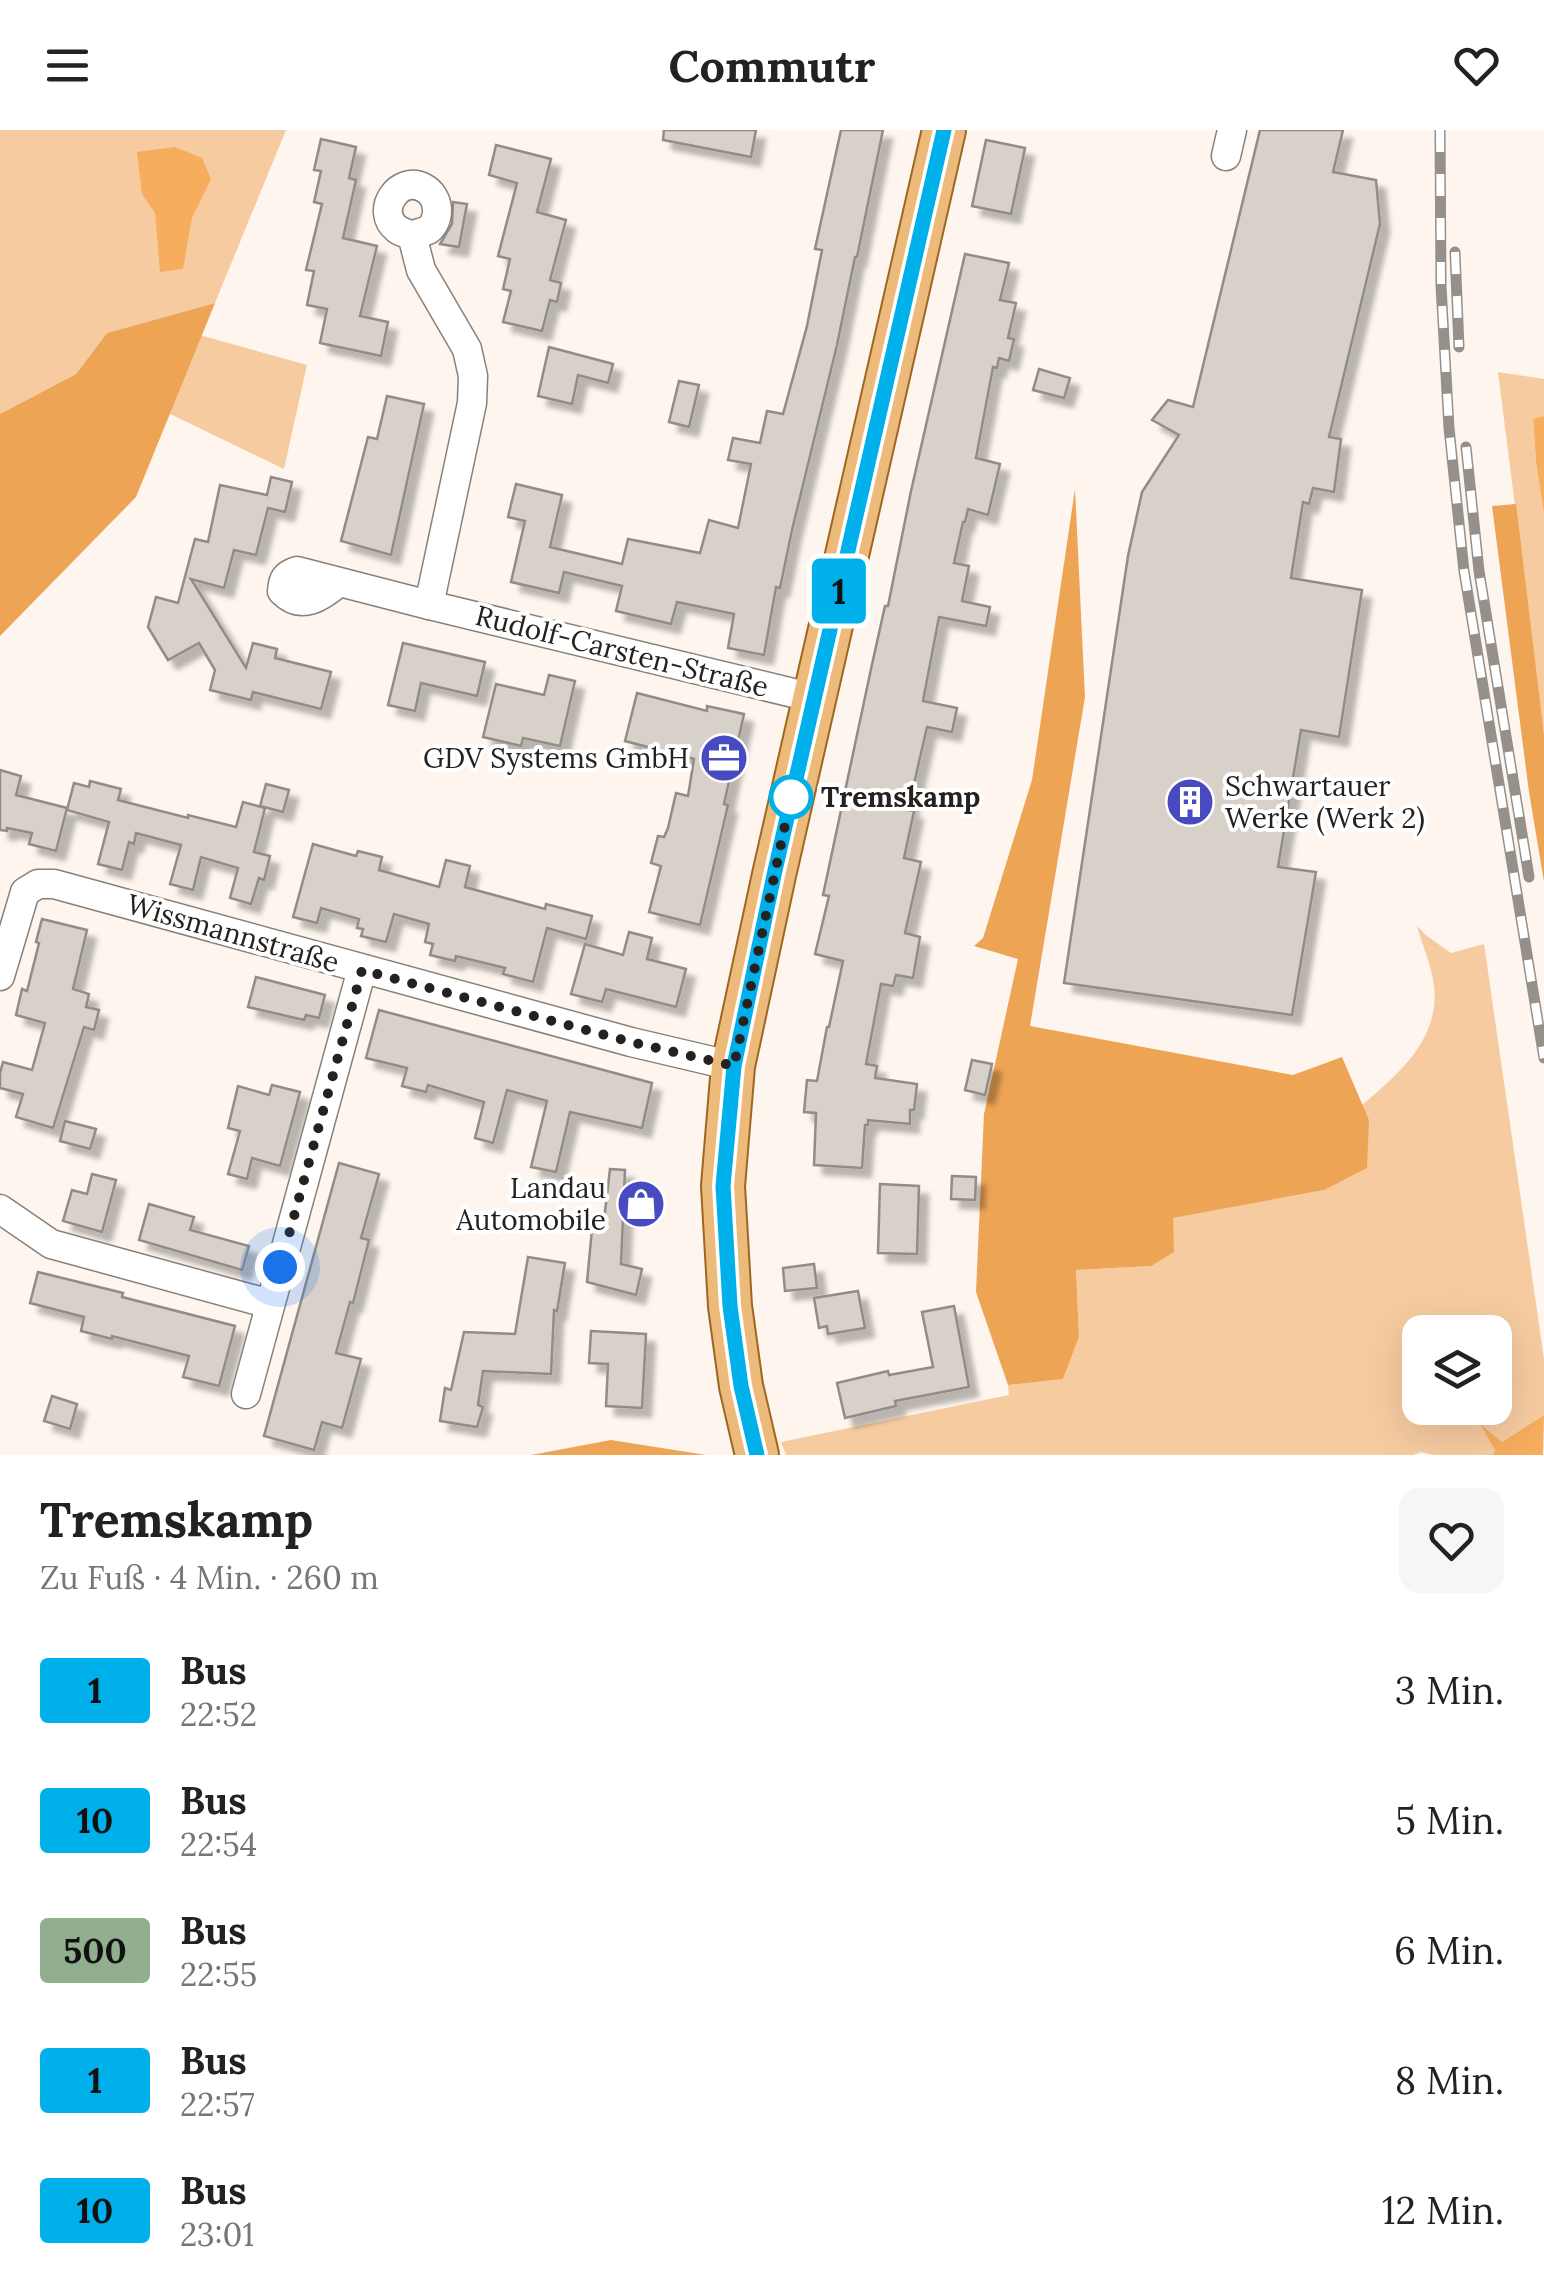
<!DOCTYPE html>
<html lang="de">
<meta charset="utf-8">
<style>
:root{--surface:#fff;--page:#f6f6f6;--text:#222;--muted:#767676}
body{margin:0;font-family:Lora,serif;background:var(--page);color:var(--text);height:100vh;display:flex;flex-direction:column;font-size:38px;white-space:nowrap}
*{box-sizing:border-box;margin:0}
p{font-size:32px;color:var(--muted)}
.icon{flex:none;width:55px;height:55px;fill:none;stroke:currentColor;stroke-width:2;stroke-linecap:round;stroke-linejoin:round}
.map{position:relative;height:1325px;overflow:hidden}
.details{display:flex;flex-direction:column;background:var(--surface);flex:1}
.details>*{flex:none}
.badge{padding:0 20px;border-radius:8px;font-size:35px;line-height:65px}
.fabs{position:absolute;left:1402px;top:1185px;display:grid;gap:20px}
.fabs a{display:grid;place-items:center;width:110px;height:110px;border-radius:20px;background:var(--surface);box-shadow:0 10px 40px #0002;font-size:50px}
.you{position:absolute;width:50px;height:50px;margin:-25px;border:8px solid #fff;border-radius:50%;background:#1a73e8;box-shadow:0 0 0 15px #1a73e833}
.map>.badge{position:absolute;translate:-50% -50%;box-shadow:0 0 0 5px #fff}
.round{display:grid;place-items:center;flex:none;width:105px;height:105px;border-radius:20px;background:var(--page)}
.head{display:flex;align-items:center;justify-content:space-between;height:170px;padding:0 40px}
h1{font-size:48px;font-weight:800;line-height:75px}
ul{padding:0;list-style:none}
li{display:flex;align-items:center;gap:30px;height:130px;padding:0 40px}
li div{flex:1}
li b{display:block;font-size:38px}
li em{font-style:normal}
li .badge{min-width:110px;font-weight:700;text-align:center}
header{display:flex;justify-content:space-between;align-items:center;height:130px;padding:0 40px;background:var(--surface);font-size:45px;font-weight:800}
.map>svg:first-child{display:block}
.green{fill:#f6cba0;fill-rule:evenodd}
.forest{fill:#eda455}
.water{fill:#f6ad5e}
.building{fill:#d8d1ca;stroke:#938c86;stroke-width:2.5;filter:url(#shadow)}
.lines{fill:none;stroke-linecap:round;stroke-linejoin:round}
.minor-casing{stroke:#88817a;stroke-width:31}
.primary-casing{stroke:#9e6721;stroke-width:46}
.minor{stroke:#fff;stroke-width:28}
.primary{stroke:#ecbb7b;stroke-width:42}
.rail-casing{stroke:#96908b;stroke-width:11}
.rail{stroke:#fff;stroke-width:8;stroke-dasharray:22;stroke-linecap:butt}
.line-casing{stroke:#fff;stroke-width:22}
.line{stroke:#00b0ea;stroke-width:15}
.walk{stroke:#24211e;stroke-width:10;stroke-dasharray:0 18}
.stop-dot{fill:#fff;stroke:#00b0ea;stroke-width:5}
.labels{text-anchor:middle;stroke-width:8;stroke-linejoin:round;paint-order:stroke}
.street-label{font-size:28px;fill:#24211e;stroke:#fff}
.poi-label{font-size:28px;fill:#24211e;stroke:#fff;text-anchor:end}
.stop-label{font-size:28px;font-weight:bold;fill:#24211e;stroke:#fff;text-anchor:start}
</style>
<header><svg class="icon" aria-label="menu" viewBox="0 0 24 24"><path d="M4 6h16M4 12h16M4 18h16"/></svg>Commutr<svg class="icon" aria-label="heart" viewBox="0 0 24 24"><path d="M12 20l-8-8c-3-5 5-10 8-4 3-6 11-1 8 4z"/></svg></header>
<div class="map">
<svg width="1544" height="1325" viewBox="0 0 1544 1325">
<defs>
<filter id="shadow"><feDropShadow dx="9" dy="9" stdDeviation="2.5" flood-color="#0004"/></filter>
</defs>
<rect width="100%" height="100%" fill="#fdf5ee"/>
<g class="green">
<polygon points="0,0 286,0 215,173 107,203 76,244 0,284"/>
<polygon points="157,193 307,235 284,339 104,252"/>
<polygon points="1498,242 1544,249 1544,286 1533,289 1536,332 1544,385 1544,604"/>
<path d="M1417 796 1427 806 1451 823 1484 814 1544 1229V1285L1502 1312 1482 1297 1496 1320 1493 1325H1434L1421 1322 1413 1325H786L781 1312 1009 1265 1008 1255 1063 1249 1079 1207 1076 1140 1151 1136 1172 1088 1324 1060 1369 990 1361 976C1398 944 1440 910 1434 856 1432 836 1422 815 1417 796ZM1420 1202H1495V1278H1420Z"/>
</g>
<g class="forest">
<polygon points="215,173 136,367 0,506 0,284 76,244 107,203"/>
<polygon points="1075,359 1085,567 1030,896 1293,945 1342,927 1369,990 1367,1038 1324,1060 1173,1088 1174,1122 1151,1136 1076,1140 1079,1207 1063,1249 1008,1255 976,1162 984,984 1018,829 974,816 983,808 1032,650"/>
<polygon points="1516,374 1544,604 1544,752 1529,662 1492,376"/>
<polygon points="611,1310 706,1325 531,1325"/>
</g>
<g class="water">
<polygon points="175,17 202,28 211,49 192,88 183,139 160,142 155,83 142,64 137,22"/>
<polygon points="1544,286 1544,385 1536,332 1533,289"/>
<polygon points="1544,1285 1543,1325 1493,1325 1495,1320 1480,1294 1502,1312"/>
</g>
<g class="building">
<polygon points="664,0 756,0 751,27 663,10"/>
<polygon points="841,0 883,0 857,127 855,127 837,215 792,400 780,458 776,457 764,525 728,518 734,484 677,472 671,494 616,481 622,456 564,442 559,463 511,452 525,391 508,387 516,354 562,365 550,417 622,434 628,409 700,423 709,390 738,398 751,334 728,330 733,308 760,313 767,281 783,284 807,196 822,120 815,119"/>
<polygon points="1260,0 1343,0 1333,42 1376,50 1380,94 1329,307 1341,309 1334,362 1313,358 1309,374 1303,372 1291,448 1362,460 1339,607 1301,600 1278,737 1316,742 1292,885 1064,853 1128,426 1142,362 1179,305 1152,290 1168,270 1193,277"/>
<polygon points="321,9 356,17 349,48 356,50 343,108 377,116 360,186 388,192 381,226 320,213 327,179 307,175 314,141 306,140 322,74 314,72 321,41 314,40"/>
<polygon points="986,10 1025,18 1011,84 972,76"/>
<polygon points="496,15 551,29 537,82 566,90 550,150 561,153 557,172 550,170 542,201 503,192 511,161 503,159 510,129 498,126 517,53 489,45"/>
<polygon points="453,72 467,74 459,117 440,114 452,94"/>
<polygon points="965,124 1009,133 1000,170 1016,173 1008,208 1014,209 1009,231 999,228 997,238 993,237 976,328 1000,334 988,385 968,379 965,392 963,392 954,433 969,436 962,471 990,477 986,496 939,487 923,571 957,578 952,602 927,597 908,680 914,681 904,728 921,732 905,803 920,807 913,848 896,845 893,856 881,854 866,934 877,936 875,948 917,954 914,980 910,980 910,994 868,990 868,995 865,995 862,1038 814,1035 816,983 804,982 807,950 817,951 827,897 829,897 843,831 815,824 829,766 823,765 871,539 885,476 888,476 911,361"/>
<polygon points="549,217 613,234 608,253 578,245 572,274 538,266"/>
<polygon points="1039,239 1070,248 1064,268 1033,260"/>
<polygon points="679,251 699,255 689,297 669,292"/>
<polygon points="387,266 424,274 391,425 341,411 368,307 377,309"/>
<polygon points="271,347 292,352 285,382 268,378 256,425 234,420 224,458 191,449 246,538 253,513 277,519 275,528 331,542 321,579 253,562 251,570 210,560 215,540 199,513 168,530 148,497 156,467 178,473 195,409 208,412 220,355 267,365"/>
<polygon points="403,513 485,532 477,566 421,553 415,581 388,575"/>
<polygon points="549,545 575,551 560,616 523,608 521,616 483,607 496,554 544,565"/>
<polygon points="637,563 707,581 707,576 744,584 724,674 728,675 700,795 649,782 661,736 651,733 658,706 664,707 668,698 676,663 688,666 694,629 625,611"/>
<polygon points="0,640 21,646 16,665 67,678 56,721 29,714 32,703 7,698 7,701 0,700"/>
<polygon points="90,651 121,659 118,670 188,688 188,685 236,697 243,672 265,678 254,722 270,726 264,750 259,748 251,774 230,768 238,738 201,727 193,760 170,754 181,715 136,703 134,714 129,712 122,740 98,734 109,692 67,680 74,653 89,657"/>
<polygon points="266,654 289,660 283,682 260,676"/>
<polygon points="313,714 356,726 358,721 382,727 379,740 439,757 446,730 470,736 465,757 545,779 546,774 592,786 586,809 547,798 533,852 503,844 505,838 456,826 455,831 430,825 433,814 425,812 429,794 394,784 386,812 361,806 363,799 357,798 359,789 321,778 317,793 293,787"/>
<polygon points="42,789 87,800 73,859 89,864 86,877 99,880 94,900 84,897 53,998 16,987 23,964 0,958 0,943 3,932 32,940 45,893 16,885 22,859 27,861 39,813 36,812"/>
<polygon points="629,802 652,808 647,829 686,839 676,877 606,859 602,872 571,864 585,814 623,825"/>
<polygon points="256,847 325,865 319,888 306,885 304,890 248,877"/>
<polygon points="379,880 652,953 642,998 570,982 556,1042 531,1037 547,971 507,960 493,1013 475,1008 484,972 428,955 426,962 402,956 407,938 366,928"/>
<polygon points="972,930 992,934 985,965 965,960"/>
<polygon points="272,955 300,962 280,1036 252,1028 247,1049 228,1044 240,1001 228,998 238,956 269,965"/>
<polygon points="65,991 96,999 90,1019 60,1011"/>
<polygon points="339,1033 379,1044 361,1108 369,1110 353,1173 350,1172 336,1223 361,1229 342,1298 322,1292 314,1320 264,1306"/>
<polygon points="610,1039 625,1040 621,1134 642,1139 636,1165 587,1152 593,1089 604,1090"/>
<polygon points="92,1044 116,1050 102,1102 63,1091 72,1060 87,1064"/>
<polygon points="952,1046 976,1047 975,1070 951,1069"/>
<polygon points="880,1054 919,1056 917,1124 878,1123"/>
<polygon points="149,1074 194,1087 190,1100 249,1116 242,1140 139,1110"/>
<polygon points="528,1127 565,1133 557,1181 554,1180 551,1244 483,1241 478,1275 483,1277 477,1297 440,1291 445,1258 451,1260 464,1202 515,1204"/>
<polygon points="814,1134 817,1158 785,1161 783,1138"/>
<polygon points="38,1142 123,1163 122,1167 235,1196 219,1256 183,1247 189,1226 112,1206 112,1209 81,1201 84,1187 30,1173"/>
<polygon points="858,1161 865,1198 828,1204 827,1196 819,1198 814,1168"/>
<polygon points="954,1176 969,1257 895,1271 896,1276 845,1288 837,1253 888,1241 889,1245 933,1237 922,1182"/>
<polygon points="591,1201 646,1204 642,1278 606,1276 608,1234 589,1233"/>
<polygon points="52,1266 77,1274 70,1299 44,1291"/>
</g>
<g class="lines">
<g class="minor-casing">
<g id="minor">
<polyline points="1226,26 1232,0"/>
<path d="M412 105C414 105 426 101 428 100 442 89 439 66 424 58 399 44 374 81 397 99 399 101 410 105 412 105L421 140 467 219 473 246 472 273 429 475 814 568"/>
<path d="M339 452C321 467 302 481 282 461 283 449 285 445 297 441L429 475"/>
<polyline points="0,846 25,762 38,754 54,754 631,912 733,936"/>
<polyline points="0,1079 51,1114 270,1174"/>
<polyline points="246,1264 362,839"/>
</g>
</g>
<g class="primary-casing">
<polyline id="primary" points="757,1325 741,1256 730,1176 723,1056 733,936 774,745 944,0"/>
</g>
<use href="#minor" class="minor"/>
<use href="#primary" class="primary"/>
<g class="rail-casing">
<g id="rail">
<polyline points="1440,0 1441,156 1449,298 1464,441 1544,928"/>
<polyline points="1455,122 1459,217"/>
<polyline points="1466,317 1479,441 1529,747"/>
</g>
</g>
<use href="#rail" class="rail"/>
</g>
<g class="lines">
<g class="line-casing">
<polyline id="line" points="757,1325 741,1256 730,1176 723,1056 734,936 774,745 944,0"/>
</g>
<use href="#line" class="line"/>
<polyline class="walk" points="280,1137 362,840 631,912 734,936 791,667"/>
</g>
<defs>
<g id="office-disc" transform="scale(2.5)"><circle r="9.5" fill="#474ac0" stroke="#fff"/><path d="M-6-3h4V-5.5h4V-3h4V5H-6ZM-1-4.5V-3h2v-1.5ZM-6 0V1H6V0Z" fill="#fff"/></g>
<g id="building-disc" transform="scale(2.5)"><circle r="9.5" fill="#474ac0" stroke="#fff"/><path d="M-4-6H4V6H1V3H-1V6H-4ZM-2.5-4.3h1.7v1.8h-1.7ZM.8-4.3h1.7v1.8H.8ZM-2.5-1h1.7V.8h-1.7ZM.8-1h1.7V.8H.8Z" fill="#fff"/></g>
<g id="shop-disc" transform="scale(2.5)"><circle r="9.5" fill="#474ac0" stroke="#fff"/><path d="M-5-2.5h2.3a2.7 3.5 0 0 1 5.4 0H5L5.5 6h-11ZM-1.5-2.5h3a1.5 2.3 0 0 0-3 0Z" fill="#fff"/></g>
</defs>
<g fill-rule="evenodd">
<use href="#office-disc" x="724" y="628"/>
<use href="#building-disc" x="1190" y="672"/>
<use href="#shop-disc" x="641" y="1074"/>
</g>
<circle class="stop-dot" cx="791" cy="667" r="20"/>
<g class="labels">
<g class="street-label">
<text transform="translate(622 521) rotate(14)" y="10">Rudolf-Carsten-Straße</text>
<text transform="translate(233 803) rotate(16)" y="10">Wissmannstraße</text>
</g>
<g class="poi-label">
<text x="689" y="638">GDV Systems GmbH</text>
<text x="1225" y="666" text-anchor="start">Schwartauer<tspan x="1225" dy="32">Werke (Werk 2)</tspan></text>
<text x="606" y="1068">Landau<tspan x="606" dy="32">Automobile</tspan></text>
</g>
<g class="stop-label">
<text x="821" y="677">Tremskamp</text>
</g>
</g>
</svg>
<div class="fabs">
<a><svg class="icon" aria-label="layers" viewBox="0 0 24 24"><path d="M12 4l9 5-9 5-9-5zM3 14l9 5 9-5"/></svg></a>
</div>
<div class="you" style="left:280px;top:1137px"></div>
<b class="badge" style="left:839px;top:461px;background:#00b0ea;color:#111">1</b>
</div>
<section class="details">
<div class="head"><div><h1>Tremskamp</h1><p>Zu Fuß · 4 Min. · 260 m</p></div><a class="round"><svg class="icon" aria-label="heart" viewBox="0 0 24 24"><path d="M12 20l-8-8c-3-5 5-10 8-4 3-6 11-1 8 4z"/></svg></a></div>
<ul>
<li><span class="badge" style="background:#00b0ea;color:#111">1</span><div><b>Bus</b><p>22:52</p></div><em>3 Min.</em></li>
<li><span class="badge" style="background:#00b0ea;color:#111">10</span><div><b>Bus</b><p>22:54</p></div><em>5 Min.</em></li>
<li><span class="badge" style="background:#91ae8f;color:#111">500</span><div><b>Bus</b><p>22:55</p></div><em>6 Min.</em></li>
<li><span class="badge" style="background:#00b0ea;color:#111">1</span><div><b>Bus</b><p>22:57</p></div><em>8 Min.</em></li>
<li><span class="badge" style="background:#00b0ea;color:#111">10</span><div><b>Bus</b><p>23:01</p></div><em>12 Min.</em></li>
</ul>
</section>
